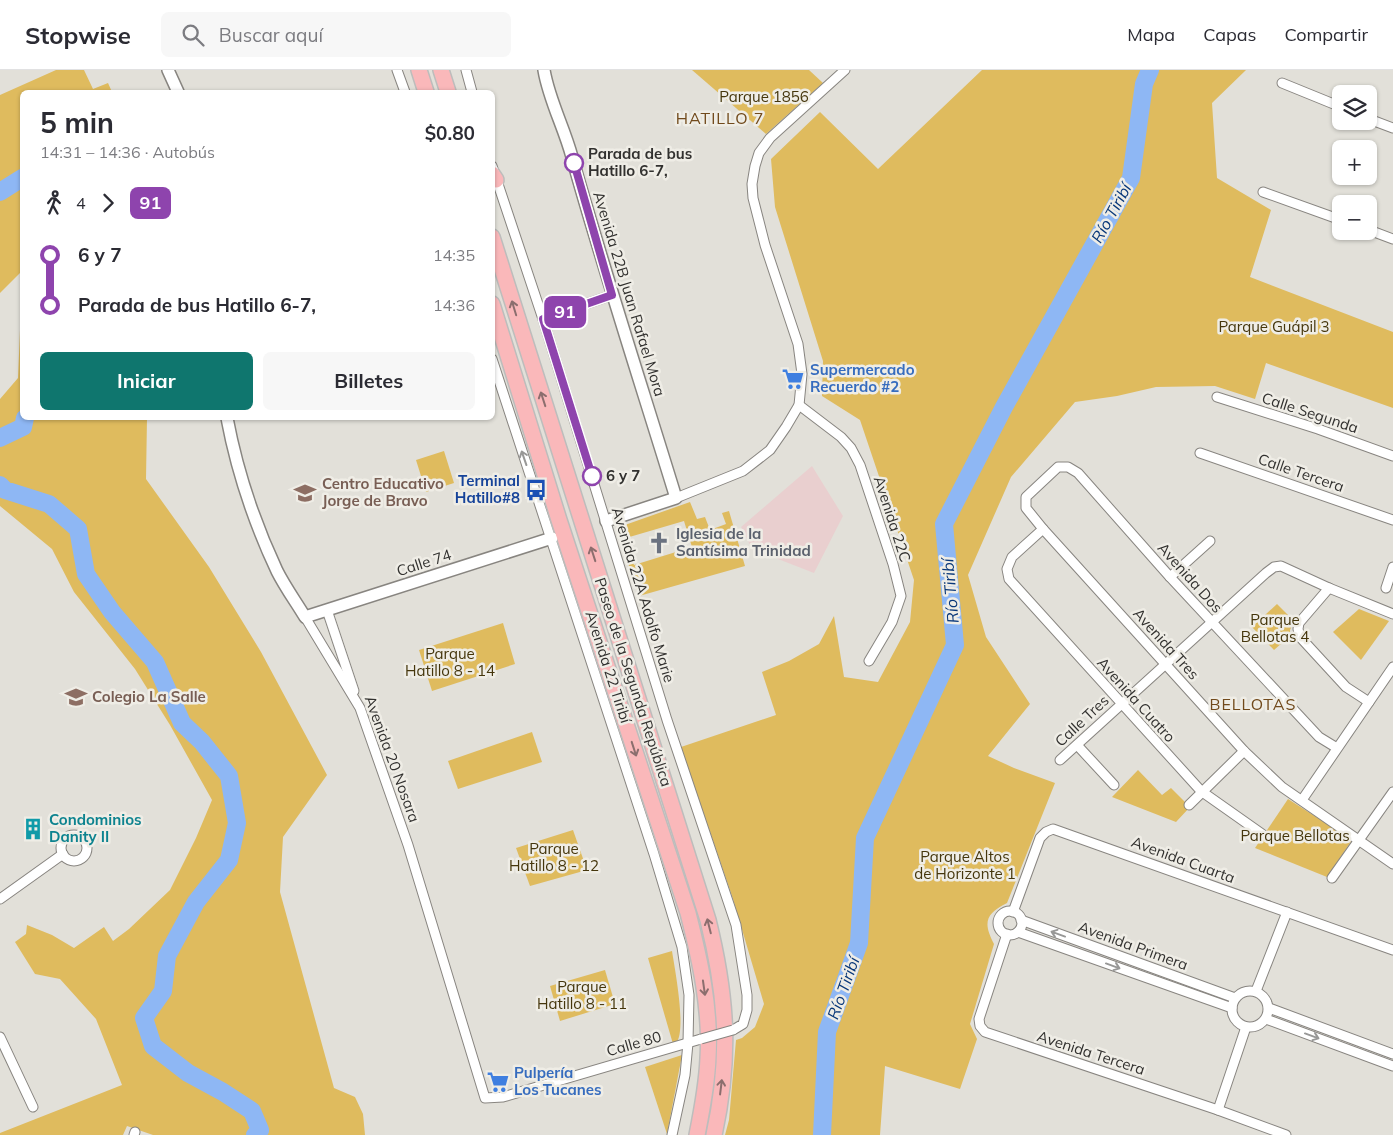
<!DOCTYPE html>
<html lang="es">
<meta charset="utf-8">
<style>
:root{--surface:#fff;--page:#f7f7f7;--text:#2b2b33;--muted:#7c7c81;--line:#e1e1e2;--accent:#0f766e}
body{margin:0;font-family:Mulish,sans-serif;background:var(--page);color:var(--text);height:100vh;display:flex;flex-direction:column;font-size:19px;white-space:nowrap}
*{box-sizing:border-box;margin:0}
p{font-size:16px;color:var(--muted)}
.icon{flex:none;width:28px;height:28px;fill:none;stroke:currentColor;stroke-width:2;stroke-linecap:round;stroke-linejoin:round}
.map{position:relative;flex:1;overflow:hidden}
.side{position:absolute;left:20px;top:20px;width:475px;height:330px;display:flex;flex-direction:column;background:var(--surface);border-radius:8px;box-shadow:0 1px 4px #0004}
.side>*{flex:none}
.badge{padding:0 10px;border-radius:8px;font-size:18px;line-height:32px}
.buttons{position:absolute;left:1332px;top:15px;display:grid;gap:10px}
.buttons a{display:grid;place-items:center;width:45px;height:45px;border-radius:8px;background:var(--surface);box-shadow:0 1px 4px #0004;font-size:25px}
.map>.badge{position:absolute;translate:-50% -50%;box-shadow:0 0 0 2px #fff}
.legs{display:flex;align-items:center;gap:8px;height:55px;padding:0 20px;font-size:16px}
.legs p{margin-inline-start:auto}
.overview{display:flex;align-items:center;justify-content:space-between;height:85px;padding:0 20px}
h1{font-size:28px;font-weight:700;line-height:38px}
.cta{display:flex;gap:10px;margin-top:auto;padding:10px 20px}
.cta a{flex:1;height:58px;border-radius:8px;background:var(--accent);color:#fff;font-size:20px;font-weight:700;line-height:58px;text-align:center}
.cta a+a{background:var(--page);color:var(--text)}
ul{padding:0 20px;list-style:none}
li{display:flex;align-items:center;gap:18px;height:50px;font-size:19px}
li i{display:grid;place-items:center;width:8px;height:100%;margin:0 6px;background:currentColor}
li i::after{content:'';width:12px;height:12px;margin:-6px;border:4px solid;border-radius:50%;background:var(--surface)}
li p{margin-inline-start:auto}
li:first-child i{background:linear-gradient(#0000 50%,currentColor 0)}
li:last-child i{background:linear-gradient(currentColor 50%,#0000 0)}
header{display:flex;align-items:center;gap:30px;box-sizing:border-box;height:70px;padding:0 25px;background:var(--surface);border-bottom:1px solid var(--line)}
header strong{font-size:24px}
nav{display:flex;gap:28px;margin-inline-start:auto;font-size:18px}
.search{width:350px;height:45px;background:var(--page);display:flex;align-items:center;gap:12px;box-sizing:border-box;padding:0 18px;border-radius:8px;color:var(--muted);font-size:19px}
.map>svg:first-child{display:block}
.industrial{fill:#e9cfcf}
.green{fill:#dfbb5e;fill-rule:evenodd}
.lines{fill:none;stroke-linecap:round;stroke-linejoin:round}
.river{stroke:#8eb7f4;stroke-width:18}
.minor-casing{stroke:#888580;stroke-width:11}
.tertiary-casing{stroke:#888580;stroke-width:14}
.trunk-casing{stroke:#bdbdbc;stroke-width:18}
.minor{stroke:#fff;stroke-width:9}
.tertiary{stroke:#fff;stroke-width:11}
.trunk{stroke:#fab8ba;stroke-width:15}
.minor-bridge-casing{stroke:#888580;stroke-width:11;stroke-linecap:butt}
.minor-bridge{stroke:#fff;stroke-width:9}
.oneway{stroke:#8c6e6e}
.oneway2{stroke:#989897}
.line-1-casing{stroke:#fff;stroke-width:11}
.line-1{stroke:#8e44ad;stroke-width:8}
.stop-1-dot{fill:#fff;stroke:#8e44ad;stroke-width:2.5}
.labels{text-anchor:middle;stroke-width:5;stroke-linejoin:round;paint-order:stroke}
.park-label{font-size:15px;fill:#45360c;stroke:#efede6}
.stop-label{font-size:15px;font-weight:bold;fill:#32312f;stroke:#efede6;text-anchor:start}
.street-label{font-size:15px;fill:#32312f;stroke:#efede6}
.shop-label{font-size:15px;font-weight:bold;fill:#366cbe;stroke:#efede6;text-anchor:start}
.transit-label{font-size:15px;font-weight:bold;fill:#164399;stroke:#efede6;text-anchor:end}
.education-label{font-size:15px;font-weight:bold;fill:#785e54;stroke:#efede6;text-anchor:start}
.worship-label{font-size:15px;font-weight:bold;fill:#5b616d;stroke:#efede6;text-anchor:start}
.culture-label{font-size:15px;font-weight:bold;fill:#0d838f;stroke:#efede6;text-anchor:start}
.neighbourhood-label{font-size:16px;letter-spacing:1px;fill:#714a1c;stroke:#efede6}
.water-label{font-size:16px;font-style:italic;fill:#09387a;stroke:#efede6}
</style>
<header>
<strong>Stopwise</strong>
<div class="search"><svg class="icon" aria-label="search" viewBox="0 0 24 24"><circle cx="10" cy="10" r="6"/><path d="M15 15l6 6"/></svg>Buscar aquí</div>
<nav><a>Mapa</a><a>Capas</a><a>Compartir</a></nav>
</header>
<div class="map">
<svg width="1393" height="1065" viewBox="0 0 1393 1065">
<rect width="100%" height="100%" fill="#e2e0d9"/>
<polygon class="industrial" points="812,396 843,446 814,503 752,479 741,457"/>
<g class="green">
<polygon points="56,0 84,0 93,19 108,13 112,22 22,22 22,201 0,223 0,25"/>
<polygon points="692,0 809,0 823,13 766,64"/>
<path d="M982 0H1246L1212 33 1217 108 1271 140 1250 207 1393 262V338L1266 293 1255 329 1215 316 1156 317 1117 326 1075 332 1011 407 968 505 986 567 1030 634 988 686 1014 698 1055 713 1007 833C985 844 983 853 994 874L970 954 977 969 960 1019 885 996 880 1065H725L729 1050 736 970 742 968 755 957 764 934 733 829 681 677 776 645 762 602 789 591 819 574 834 546 844 607 878 612 910 552 914 510 860 350 822 326 823 291 775 137 771 89 820 42 878 99Z"/>
<polygon points="22,212 22,348 147,348 146,409 209,497 261,582 327,705 283,767 280,822 334,1018 355,1027 363,1044 365,1065 153,1065 127,1056 123,1065 0,1065 0,1063 122,1015 96,949 60,909 35,904 15,872 26,864 27,855 52,865 74,878 104,857 113,871 129,859 170,820 196,768 212,730 170,655 135,599 74,522 52,479 0,436 0,329 18,308"/>
<polygon points="444,381 454,413 426,422 416,390"/>
<path d="M690 432 697 449 705 447 710 460 726 454 722 443 729 441 745 496 639 526 618 463 622 456ZM684 451 692 477 634 495 626 468Z"/>
<polygon points="1277,534 1294,551 1290,560 1290,566 1274,580 1252,557"/>
<polygon points="1359,539 1389,551 1361,590 1333,562"/>
<polygon points="503,553 515,594 432,621 419,580"/>
<polygon points="532,662 542,692 458,719 448,691"/>
<polygon points="1138,700 1162,725 1171,718 1190,737 1176,752 1112,727"/>
<polygon points="1288,729 1352,770 1327,807 1255,778"/>
<polygon points="573,760 587,800 530,816 516,778"/>
<path d="M672 881C675 900 686 957 677 972L673 974 648 888Z"/>
<polygon points="605,900 615,934 560,951 550,916"/>
<polygon points="682,985 667,1064 645,997"/>
</g>
<g class="lines">
<g class="river">
<polyline points="0,122 22,108"/>
<polyline points="0,368 23,357 25,348"/>
<polyline points="0,415 5,420 49,434 78,459 86,504 112,542 155,592 182,653 202,672 229,706 237,753 229,790 196,832 167,886 163,921 144,948 153,976 188,1003 223,1022 252,1041 260,1060 255,1065"/>
<polyline points="822,1065 827,962 859,873 865,768 955,575 944,454 1004,337 1131,108 1144,14 1150,0"/>
</g>
<g class="minor-casing">
<g id="minor">
<polyline points="397,0 405,22"/>
<polyline points="466,0 472,22"/>
<polyline points="1282,13 1341,37"/>
<polyline points="1369,49 1393,58"/>
<polyline points="492,96 543,249 667,650 736,855 747,925 747,940 743,954 733,960"/>
<polyline points="1263,122 1341,150"/>
<polyline points="1369,160 1393,169"/>
<polyline points="543,249 612,225"/>
<polyline points="492,289 654,784 682,877 689,925 688,973 685,1005 672,1065"/>
<polyline points="1217,327 1318,359 1393,386"/>
<polyline points="799,335 841,367 851,378 860,395 893,494 901,526 892,552 869,591"/>
<polyline points="1200,383 1393,450"/>
<polyline points="676,428 743,401 770,380 786,357 799,335 802,304 798,274 765,175 753,128 752,114 755,96 759,83 770,68 845,0"/>
<polyline points="1043,459 1244,681 1282,717 1393,794"/>
<polyline points="1170,507 1210,471"/>
<polyline points="1329,518 1299,553 1298,559 1300,567 1346,617 1369,632"/>
<polyline points="1386,518 1393,497"/>
<polyline points="327,540 354,621"/>
<polyline points="305,547 360,638 408,775 485,1028 503,1027 701,969"/>
<polyline points="1077,675 1114,715"/>
<polyline points="1060,690 1266,503 1274,497 1281,496 1329,518 1393,544"/>
<polyline points="1302,730 1393,597"/>
<polyline points="1189,735 1244,681"/>
<polyline points="1262,764 1201,721 1009,509 1007,499 1012,487 1043,459 1026,438 1026,427 1058,397 1068,397 1078,403 1170,507 1319,667 1337,678"/>
<circle cx="74" cy="778" r="13"/>
<polyline points="1332,808 1393,722"/>
<polyline points="0,829 63,784"/>
<circle cx="1010" cy="853" r="12"/>
<polyline points="1013,842 1040,768 1046,762 1053,759 1393,880"/>
<polyline points="1021,850 1235,928"/>
<polyline points="1018,862 1232,938"/>
<polyline points="1007,864 979,949 980,956 985,962 1218,1040 1286,1065"/>
<circle cx="1250" cy="939" r="18"/>
<polyline points="1256,921 1287,842"/>
<polyline points="1269,938 1393,984"/>
<polyline points="1266,949 1393,996"/>
<polyline points="0,967 33,1037"/>
<polyline points="1218,1040 1246,957"/>
<polyline points="134,1065 135,1062"/>
</g>
</g>
<g class="tertiary-casing">
<g id="tertiary">
<polyline points="168,0 178,22"/>
<path d="M544 0C549 30 564 57 572 87 604 201 641 314 676 428L606 451"/>
<path d="M227 348C237 401 254 452 277 501 285 517 296 532 305 547L552 468"/>
</g>
</g>
<g class="trunk-casing">
<g id="trunk">
<polyline points="419,0 426,22"/>
<polyline points="441,0 448,22"/>
<polyline points="492,104 496,110"/>
<path d="M492 167 708 850C727 927 731 987 714 1065"/>
<path d="M492 234 559 450 688 843C700 890 711 939 708 988 707 1014 702 1040 697 1065"/>
</g>
</g>
<use href="#minor" class="minor"/>
<use href="#tertiary" class="tertiary"/>
<use href="#trunk" class="trunk"/>
<g class="minor-bridge-casing">
<polyline id="minor-bridge" points="701,969 733,960"/>
</g>
<use href="#minor-bridge" class="minor-bridge"/>
</g>
<defs><path id="oneway-shaft" d="M-6 0H5M1.5-3L5.5 0L1.5 3" fill="none" stroke-width="1.6" stroke-linecap="round" stroke-linejoin="round" transform="scale(1.25)"/></defs>
<g class="oneway">
<use href="#oneway-shaft" transform="translate(514 238) rotate(-107)"/>
<use href="#oneway-shaft" transform="translate(543 329) rotate(-108)"/>
<use href="#oneway-shaft" transform="translate(593 484) rotate(-108)"/>
<use href="#oneway-shaft" transform="translate(634 679) rotate(72)"/>
<use href="#oneway-shaft" transform="translate(709 856) rotate(-104)"/>
<use href="#oneway-shaft" transform="translate(704 918) rotate(82)"/>
<use href="#oneway-shaft" transform="translate(721 1017) rotate(-83)"/>
</g>
<g class="oneway2">
<use href="#oneway-shaft" transform="translate(524 388) rotate(-109)"/>
<use href="#oneway-shaft" transform="translate(1058 864) rotate(-160)"/>
<use href="#oneway-shaft" transform="translate(1113 896) rotate(20)"/>
<use href="#oneway-shaft" transform="translate(1312 966) rotate(20)"/>
</g>
<g class="lines">
<g class="line-1-casing">
<polyline id="line-1" points="574,93 612,225 543,249 592,406"/>
</g>
<use href="#line-1" class="line-1"/>
</g>
<defs>
<g id="supermarket-bare" transform="scale(1.725)"><path d="M-6-5.5h2.5l.6 2H6L4.5 2H-2.5L-4.4-4H-6ZM-1.5 3.2a1.3 1.3 0 1 0 .1 0ZM3 3.2a1.3 1.3 0 1 0 .1 0Z" fill="#3f7fe0" stroke="#efede6" stroke-width="2.5" paint-order="stroke"/></g>
<g id="bus-bare" transform="scale(1.725)"><path d="M-5-6H5V4H4V6H2V4H-2V6H-4V4H-5ZM-3.5-4V0h7V-4ZM-3.5 1.2v1.5H-2V1.2ZM2 1.2v1.5H3.5V1.2Z" fill="#1a4fb4" stroke="#efede6" stroke-width="2.5" paint-order="stroke"/></g>
<g id="school-bare" transform="scale(1.725)"><path d="M0-5L7-2L0 1L-7-2ZM-4 1L0 2.5L4 1V4Q0 6-4 4Z" fill="#8d6e63" stroke="#efede6" stroke-width="2.5" paint-order="stroke"/></g>
<g id="church-bare" transform="scale(1.725)"><path d="M-1.2-6h2.4v3.5h3.3v2.4h-3.3V6h-2.4V-.1h-3.3v-2.4h3.3Z" fill="#6b7280" stroke="#efede6" stroke-width="2.5" paint-order="stroke"/></g>
<g id="building-bare" transform="scale(1.725)"><path d="M-4-6H4V6H1V3H-1V6H-4ZM-2.5-4.3h1.7v1.8h-1.7ZM.8-4.3h1.7v1.8H.8ZM-2.5-1h1.7V.8h-1.7ZM.8-1h1.7V.8H.8Z" fill="#0f9aa8" stroke="#efede6" stroke-width="2.5" paint-order="stroke"/></g>
</defs>
<g fill-rule="evenodd">
<use href="#supermarket-bare" x="793" y="309"/>
<use href="#bus-bare" x="536" y="420"/>
<use href="#school-bare" x="305" y="423"/>
<use href="#church-bare" x="659" y="473"/>
<use href="#school-bare" x="76" y="627"/>
<use href="#building-bare" x="33" y="759"/>
<use href="#supermarket-bare" x="498" y="1012"/>
</g>
<g class="stop-1-dot">
<circle cx="574" cy="93" r="9"/>
<circle cx="592" cy="406" r="9"/>
</g>
<g class="labels">
<g class="park-label">
<text x="764" y="32">Parque 1856</text>
<text x="1274" y="262">Parque Guápil 3</text>
<text x="1275" y="555">Parque<tspan x="1275" dy="17">Bellotas 4</tspan></text>
<text x="450" y="589">Parque<tspan x="450" dy="17">Hatillo 8 - 14</tspan></text>
<text x="1295" y="771">Parque Bellotas</text>
<text x="554" y="784">Parque<tspan x="554" dy="17">Hatillo 8 - 12</tspan></text>
<text x="965" y="792">Parque Altos<tspan x="965" dy="17">de Horizonte 1</tspan></text>
<text x="582" y="922">Parque<tspan x="582" dy="17">Hatillo 8 - 11</tspan></text>
</g>
<g class="stop-label">
<text x="588" y="89">Parada de bus<tspan x="588" dy="17">Hatillo 6-7,</tspan></text>
<text x="606" y="411">6 y 7</text>
</g>
<g class="street-label">
<text transform="translate(629 224) rotate(73)" y="5">Avenida 22B Juan Rafael Mora</text>
<text transform="translate(1310 343) rotate(18)" y="5">Calle Segunda</text>
<text transform="translate(1301 403) rotate(19)" y="5">Calle Tercera</text>
<text transform="translate(892 449) rotate(72)" y="5">Avenida 22C</text>
<text transform="translate(424 493) rotate(-18)" y="5">Calle 74</text>
<text transform="translate(1190 508) rotate(48)" y="5">Avenida Dos</text>
<text transform="translate(643 525) rotate(73)" y="5">Avenida 22A Adolfo Marie</text>
<text transform="translate(1166 574) rotate(48)" y="5">Avenida Tres</text>
<text transform="translate(608 597) rotate(72)" y="5">Avenida 22 Tiribí</text>
<text transform="translate(633 612) rotate(72)" y="5">Paseo de la Segunda República</text>
<text transform="translate(1136 630) rotate(48)" y="5">Avenida Cuatro</text>
<text transform="translate(1082 651) rotate(-43)" y="5">Calle Tres</text>
<text transform="translate(392 689) rotate(70)" y="5">Avenida 20 Nosara</text>
<text transform="translate(1183 790) rotate(20)" y="5">Avenida Cuarta</text>
<text transform="translate(1133 876) rotate(20)" y="5">Avenida Primera</text>
<text transform="translate(634 974) rotate(-16)" y="5">Calle 80</text>
<text transform="translate(1091 983) rotate(18)" y="5">Avenida Tercera</text>
</g>
<g class="shop-label">
<text x="810" y="305">Supermercado<tspan x="810" dy="17">Recuerdo #2</tspan></text>
<text x="514" y="1008">Pulpería<tspan x="514" dy="17">Los Tucanes</tspan></text>
</g>
<g class="transit-label">
<text x="520" y="416">Terminal<tspan x="520" dy="17">Hatillo#8</tspan></text>
</g>
<g class="education-label">
<text x="322" y="419">Centro Educativo<tspan x="322" dy="17">Jorge de Bravo</tspan></text>
<text x="92" y="632">Colegio La Salle</text>
</g>
<g class="worship-label">
<text x="676" y="469">Iglesia de la<tspan x="676" dy="17">Santísima Trinidad</tspan></text>
</g>
<g class="culture-label">
<text x="49" y="755">Condominios<tspan x="49" dy="17">Danity II</tspan></text>
</g>
<g class="neighbourhood-label">
<text x="720" y="54">HATILLO 7</text>
<text x="1253" y="640">BELLOTAS</text>
</g>
<g class="water-label">
<text transform="translate(1111 143) rotate(-61)" y="6">Río Tiribí</text>
<text transform="translate(950 521) rotate(-95)" y="6">Río Tiribí</text>
<text transform="translate(843 918) rotate(-70)" y="6">Río Tiribí</text>
</g>
</g>
</svg>
<div class="buttons">
<a><svg class="icon" aria-label="layers" viewBox="0 0 24 24"><path d="M12 4l9 5-9 5-9-5zM3 14l9 5 9-5"/></svg></a>
<a>+</a>
<a>−</a>
</div>
<b class="badge" style="left:565px;top:242px;background:#8e44ad;color:#fff">91</b>
<section class="side">
<div class="overview"><div><h1>5 min</h1><p>14:31 – 14:36 · Autobús</p></div><b>$0.80</b></div>
<div class="legs"><svg class="icon" aria-label="walk" viewBox="0 0 24 24"><circle cx="13" cy="4" r="2"/><path d="M13 8l-2 6 4 7M11 14l-3 7M7 12l3-4h3l4 4"/></svg>4<svg class="icon" aria-label="forward" viewBox="0 0 24 24"><path d="M9 5l7 7-7 7"/></svg><b class="badge" style="background:#8e44ad;color:#fff">91</b></div>
<ul>
<li><i style="color:#8e44ad"></i><b>6 y 7</b><p>14:35</p></li>
<li><i style="color:#8e44ad"></i><b>Parada de bus Hatillo 6-7,</b><p>14:36</p></li>
</ul>
<div class="cta"><a>Iniciar</a><a>Billetes</a></div>
</section>
</div>
